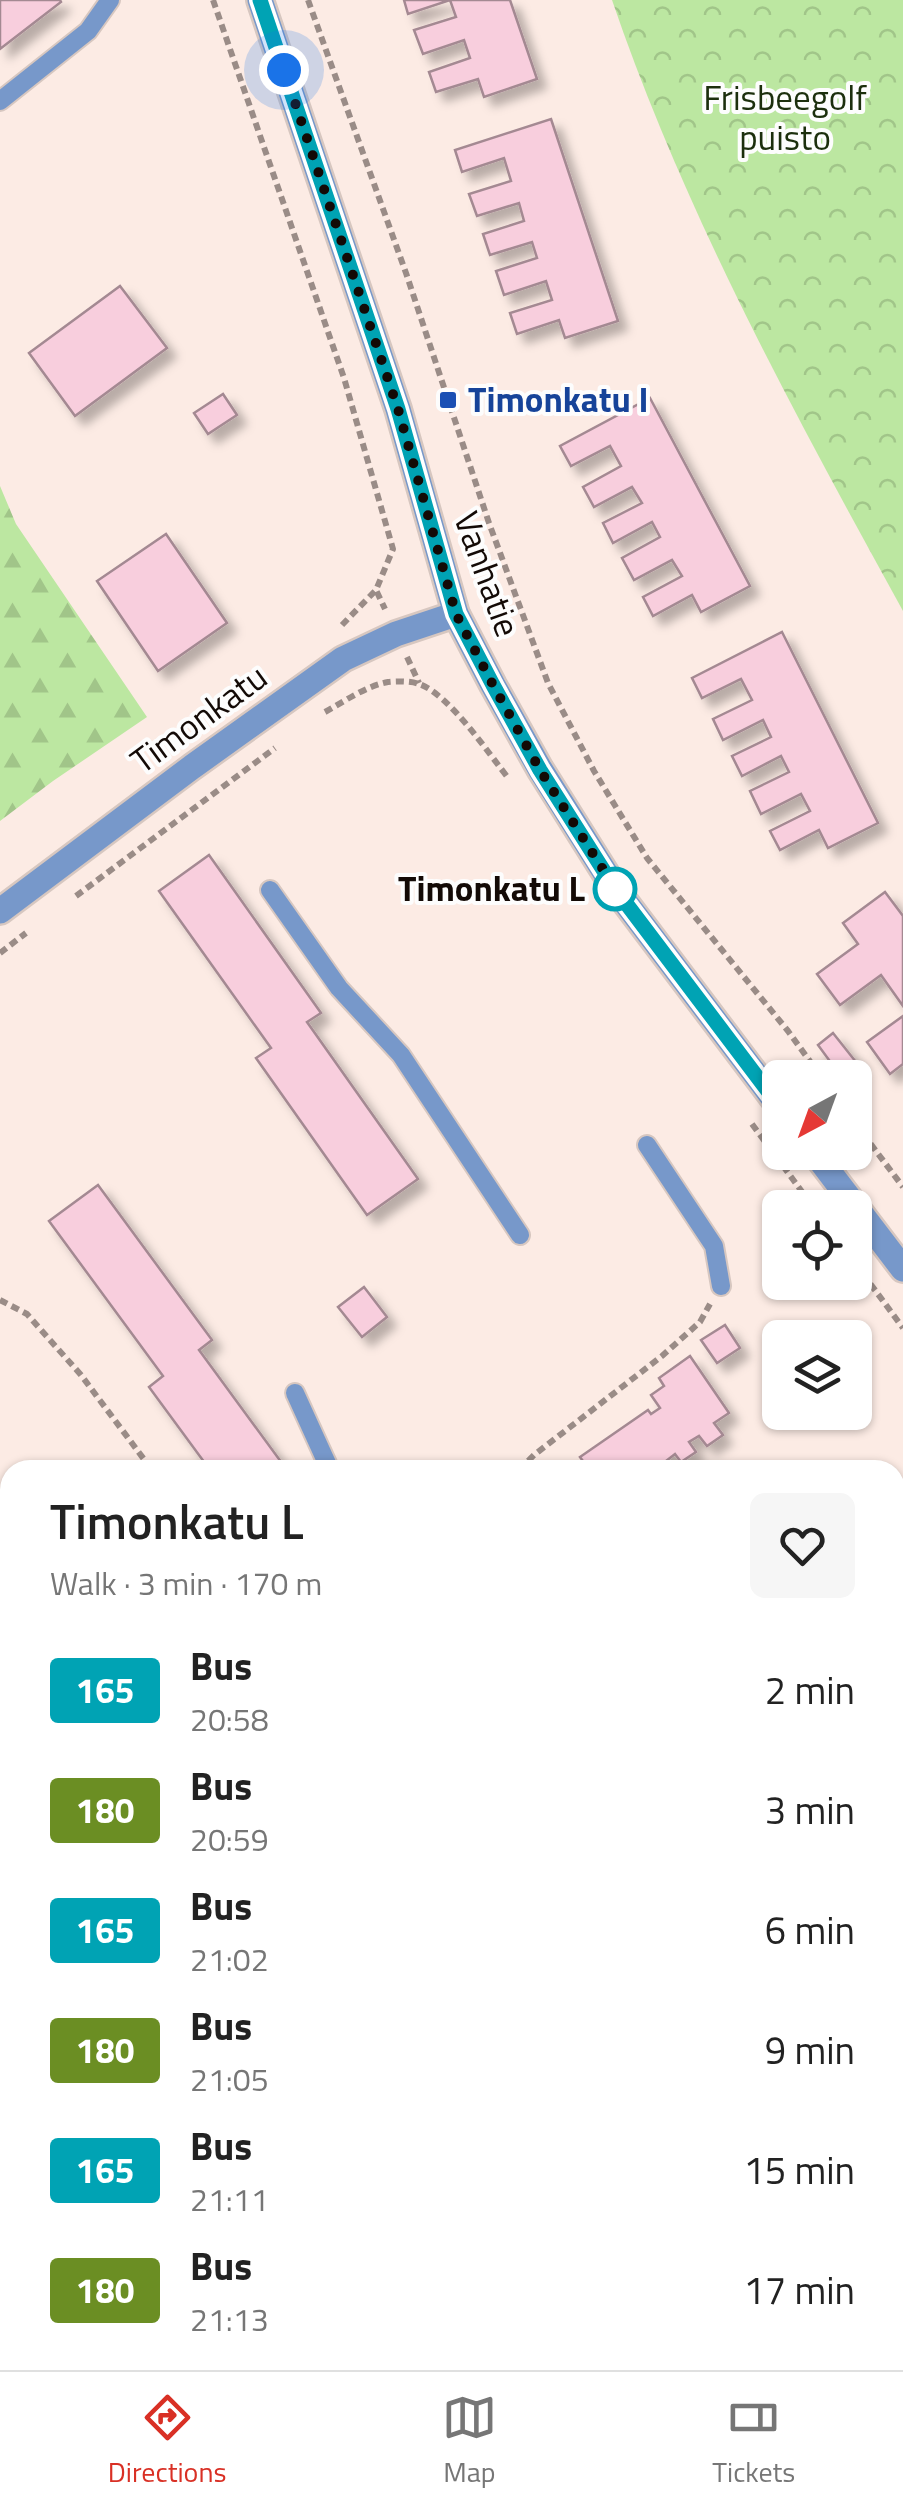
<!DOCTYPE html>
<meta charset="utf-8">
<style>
:root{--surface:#fff;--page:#f6f6f6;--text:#222;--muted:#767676;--line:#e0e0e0;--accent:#d93025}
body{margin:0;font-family:"Titillium Web",sans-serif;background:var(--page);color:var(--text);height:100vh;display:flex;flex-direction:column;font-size:38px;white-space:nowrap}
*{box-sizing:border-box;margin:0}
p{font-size:32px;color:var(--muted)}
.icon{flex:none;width:55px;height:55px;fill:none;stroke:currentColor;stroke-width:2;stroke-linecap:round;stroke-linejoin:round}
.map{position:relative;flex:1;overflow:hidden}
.sheet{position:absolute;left:0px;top:1460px;width:905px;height:910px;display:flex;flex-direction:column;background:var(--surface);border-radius:30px 30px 0 0;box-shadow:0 2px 8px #0004}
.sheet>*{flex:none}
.badge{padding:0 20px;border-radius:8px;font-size:35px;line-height:65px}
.needle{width:65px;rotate:221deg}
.controls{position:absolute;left:762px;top:1060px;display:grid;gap:20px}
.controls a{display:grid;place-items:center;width:110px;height:110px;border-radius:15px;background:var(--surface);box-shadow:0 2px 8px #0004;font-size:50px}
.you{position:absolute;width:50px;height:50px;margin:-25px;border:8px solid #fff;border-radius:50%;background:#1a73e8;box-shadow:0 0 0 15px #1a73e833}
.map>.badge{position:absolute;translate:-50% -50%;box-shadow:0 0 0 5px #fff}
.round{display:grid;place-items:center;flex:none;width:105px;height:105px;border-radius:15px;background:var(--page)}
.overview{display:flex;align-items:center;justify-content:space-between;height:170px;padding:0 50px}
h1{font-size:48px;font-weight:600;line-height:75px}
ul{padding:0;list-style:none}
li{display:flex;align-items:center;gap:30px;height:120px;padding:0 50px}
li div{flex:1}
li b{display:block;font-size:38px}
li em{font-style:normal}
li .badge{min-width:110px;font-weight:700;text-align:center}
.tab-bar{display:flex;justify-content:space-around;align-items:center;height:140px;border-top:2px solid var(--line);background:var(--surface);font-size:28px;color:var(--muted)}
.tab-bar a{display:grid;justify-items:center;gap:5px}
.tab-bar .on{color:var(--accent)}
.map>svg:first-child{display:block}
.forest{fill:url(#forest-firs)}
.park{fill:url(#park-crowns)}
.building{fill:#f8cedd;stroke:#a48992;stroke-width:2.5;filter:url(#shadow)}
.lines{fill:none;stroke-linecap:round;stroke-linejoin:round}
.service-casing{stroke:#d7c7c0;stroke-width:22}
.minor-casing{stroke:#d7c7c0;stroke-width:30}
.tertiary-casing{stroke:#d7c7c0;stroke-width:30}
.path{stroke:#9a8c87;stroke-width:6;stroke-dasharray:8 5;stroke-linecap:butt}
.service{stroke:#7798ca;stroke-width:18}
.minor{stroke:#7798ca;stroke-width:25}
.tertiary{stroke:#7798ca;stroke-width:25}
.line-casing{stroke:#fff;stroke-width:22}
.line{stroke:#00a3b4;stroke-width:15}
.walk{stroke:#130a06;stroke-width:10;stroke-dasharray:0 18}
.transit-dot{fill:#1a4fb4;stroke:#fdfdfd;stroke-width:4}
.stop-dot{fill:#fff;stroke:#00a3b4;stroke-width:5}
.labels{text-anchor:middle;stroke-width:8;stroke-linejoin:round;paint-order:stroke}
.park-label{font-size:35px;fill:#1c2f0d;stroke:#fdfdfd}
.transit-label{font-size:35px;font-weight:bold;fill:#164399;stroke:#fdfdfd;text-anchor:start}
.street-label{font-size:35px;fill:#130a06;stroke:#fdfdfd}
.stop-label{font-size:35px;font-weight:bold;fill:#130a06;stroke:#fdfdfd;text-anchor:end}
</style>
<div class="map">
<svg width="903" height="2370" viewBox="0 0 903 2370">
<defs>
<pattern id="forest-firs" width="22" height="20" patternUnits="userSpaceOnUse" patternTransform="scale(2.5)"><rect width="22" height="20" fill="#bce7a1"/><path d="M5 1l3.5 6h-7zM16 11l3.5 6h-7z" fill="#a1c589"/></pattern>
<pattern id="park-crowns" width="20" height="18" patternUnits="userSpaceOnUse" patternTransform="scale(2.5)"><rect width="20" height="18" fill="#bce7a1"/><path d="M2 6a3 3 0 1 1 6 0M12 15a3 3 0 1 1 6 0" fill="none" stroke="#a1c589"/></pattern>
<filter id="shadow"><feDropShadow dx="9" dy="9" stdDeviation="5" flood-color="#0004"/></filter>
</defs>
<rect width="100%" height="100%" fill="#fcebe4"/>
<g class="forest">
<polygon points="0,486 16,524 147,717 53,781 0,821"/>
<polygon points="0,1964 10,1978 10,2138 0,2116"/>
</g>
<path class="park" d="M612 0H903V611C794 413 685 214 612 0Z"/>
<g class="building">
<polygon points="0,0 60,0 61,2 0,49"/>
<polygon points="404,0 510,0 537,79 484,97 478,79 436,92 429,72 470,58 464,40 423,54 414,30 456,17 450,0 408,14"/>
<polygon points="551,119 618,321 565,338 559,320 517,334 510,313 552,300 546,281 504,295 496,271 537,258 532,242 490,255 483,234 524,221 519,203 477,216 469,194 511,181 504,158 462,172 455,150"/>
<polygon points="120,286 167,348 75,416 29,353"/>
<polygon points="223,394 237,415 208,434 194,413"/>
<polygon points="650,398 750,586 701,612 692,595 653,616 643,597 682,576 672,560 634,580 622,558 660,537 652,522 613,543 603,523 642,503 632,487 594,507 583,487 621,466 610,446 571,466 560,446"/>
<polygon points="166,534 227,623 158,671 97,581"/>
<polygon points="782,632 878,823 828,848 819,830 780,850 770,831 810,811 801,794 761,814 750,791 789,772 781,756 742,776 732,756 771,737 763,720 723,740 713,719 752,700 741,679 702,698 692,678"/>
<polygon points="209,855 321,1013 307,1022 418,1179 367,1215 256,1058 271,1048 159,891"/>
<polygon points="885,892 903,916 903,1006 881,975 840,1005 817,974 858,944 843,923"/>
<polygon points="903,1016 903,1064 890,1074 867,1042"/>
<polygon points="833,1033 856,1062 840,1075 818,1045"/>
<polygon points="98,1185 212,1340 199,1350 287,1470 210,1470 149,1387 163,1376 49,1221"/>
<polygon points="364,1287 387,1317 362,1337 338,1307"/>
<polygon points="725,1325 740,1348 717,1363 701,1340"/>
<polygon points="690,1356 729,1413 714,1423 723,1435 707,1446 699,1436 689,1442 696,1452 681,1462 675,1454 666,1461 672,1470 584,1470 588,1468 580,1457 648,1410 651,1414 660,1408 651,1395 664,1386 659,1378"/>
<polygon points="0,1604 10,1618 10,1735 0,1721"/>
<polygon points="116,2360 429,2360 427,2370 97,2370 94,2366"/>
</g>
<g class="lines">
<g class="service-casing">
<g id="service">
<polyline points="0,101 88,31 110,0"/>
<polyline points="270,890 339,988 401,1055 520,1235"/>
<polyline points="647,1145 714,1246 721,1286"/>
<polyline points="295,1393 330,1470"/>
<polyline points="0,1902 10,1915"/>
</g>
</g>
<g class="minor-casing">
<polyline id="minor" points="0,911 192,767 343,659 396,634 456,614"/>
</g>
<g class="tertiary-casing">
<g id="tertiary">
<polyline points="260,0 398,409 456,614 493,685 540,769 616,890 780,1107"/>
<polyline points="814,1152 903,1269"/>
<polyline points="895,1762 903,1756"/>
<polyline points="895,1833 903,1827"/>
<polyline points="0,2294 10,2292"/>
<polyline points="624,2370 625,2360"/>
</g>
</g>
<g class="path">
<polyline points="213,0 344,378 393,549 376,590 385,609"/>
<polyline points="308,0 406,273 489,523 548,683 594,771 647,858 788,1031 822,1078"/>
<polyline points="342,625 376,590"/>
<polyline points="407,657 419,683"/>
<path d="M325 712C345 701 366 686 388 682 396 681 412 681 419 684 449 694 489 754 509 779"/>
<polyline points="76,896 275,748"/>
<polyline points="0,953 26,933"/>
<polyline points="855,1123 903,1187"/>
<polyline points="752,1124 814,1208"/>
<polyline points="855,1263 903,1328"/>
<polyline points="0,1300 27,1314 81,1375 152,1470"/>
<polyline points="519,1470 534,1455 662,1356 700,1322 710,1304"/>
<polyline points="895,1706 903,1700"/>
<polyline points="895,1890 903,1884"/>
<polyline points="895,2144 903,2150"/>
<polyline points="0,2253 10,2252"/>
<polyline points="0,2344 10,2342"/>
<polyline points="87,2360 92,2370"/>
<polyline points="690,2370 692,2360"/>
</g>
<use href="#service" class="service"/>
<use href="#minor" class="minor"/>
<use href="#tertiary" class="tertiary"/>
</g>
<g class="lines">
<g class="line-casing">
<polyline id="line" points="260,0 398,409 456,614 493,685 540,770 616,890 780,1107"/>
</g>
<use href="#line" class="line"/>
<polyline class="walk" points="284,70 398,409 456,614 493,685 540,770 616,890 615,889"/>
</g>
<rect class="transit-dot" x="438" y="390" width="20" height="20" rx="5"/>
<circle class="stop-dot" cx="615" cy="889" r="20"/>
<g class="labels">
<g class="park-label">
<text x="785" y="110">Frisbeegolf<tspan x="785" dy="40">puisto</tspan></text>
</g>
<g class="transit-label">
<text x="468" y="412">Timonkatu I</text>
</g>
<g class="street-label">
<text transform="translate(487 574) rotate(70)" y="12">Vanhatie</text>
<text transform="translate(199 719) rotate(-36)" y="12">Timonkatu</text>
</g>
<g class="stop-label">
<text x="585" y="901">Timonkatu L</text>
</g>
</g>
</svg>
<div class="controls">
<a><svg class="needle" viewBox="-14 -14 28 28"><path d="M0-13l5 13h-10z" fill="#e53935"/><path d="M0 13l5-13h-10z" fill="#767676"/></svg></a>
<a><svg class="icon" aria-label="locate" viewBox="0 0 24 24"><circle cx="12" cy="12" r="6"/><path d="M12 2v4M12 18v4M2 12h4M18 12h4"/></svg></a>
<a><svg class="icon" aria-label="layers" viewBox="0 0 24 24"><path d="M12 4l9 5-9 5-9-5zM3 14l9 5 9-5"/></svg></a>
</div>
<div class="you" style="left:284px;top:70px"></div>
<section class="sheet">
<div class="overview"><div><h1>Timonkatu L</h1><p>Walk · 3 min · 170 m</p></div><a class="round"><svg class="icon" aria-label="heart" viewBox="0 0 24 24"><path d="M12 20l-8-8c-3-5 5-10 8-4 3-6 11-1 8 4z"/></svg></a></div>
<ul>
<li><span class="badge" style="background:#00a3b4;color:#fff">165</span><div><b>Bus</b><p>20:58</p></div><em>2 min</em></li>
<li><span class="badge" style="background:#6b8e23;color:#fff">180</span><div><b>Bus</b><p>20:59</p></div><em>3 min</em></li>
<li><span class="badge" style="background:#00a3b4;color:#fff">165</span><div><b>Bus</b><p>21:02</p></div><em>6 min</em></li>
<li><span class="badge" style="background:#6b8e23;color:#fff">180</span><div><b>Bus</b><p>21:05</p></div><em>9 min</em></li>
<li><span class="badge" style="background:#00a3b4;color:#fff">165</span><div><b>Bus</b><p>21:11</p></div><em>15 min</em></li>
<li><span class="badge" style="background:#6b8e23;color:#fff">180</span><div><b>Bus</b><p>21:13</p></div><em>17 min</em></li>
</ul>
</section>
</div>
<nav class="tab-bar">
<a class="on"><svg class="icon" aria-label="directions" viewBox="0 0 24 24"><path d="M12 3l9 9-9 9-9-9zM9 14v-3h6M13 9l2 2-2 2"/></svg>Directions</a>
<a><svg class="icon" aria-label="map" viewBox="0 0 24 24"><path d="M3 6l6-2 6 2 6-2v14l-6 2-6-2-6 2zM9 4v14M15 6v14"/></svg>Map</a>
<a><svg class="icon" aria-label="tickets" viewBox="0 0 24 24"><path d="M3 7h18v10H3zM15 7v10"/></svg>Tickets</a>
</nav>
